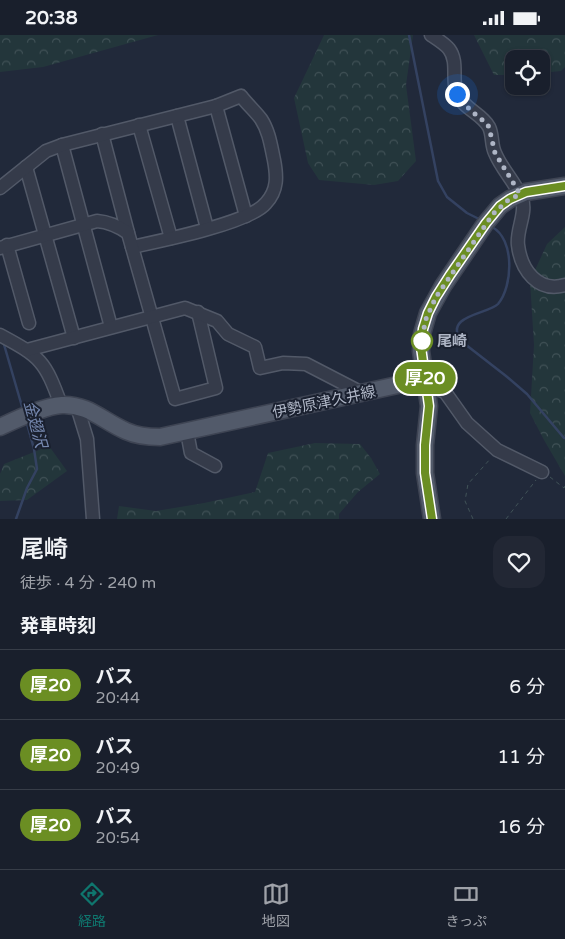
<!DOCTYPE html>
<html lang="ja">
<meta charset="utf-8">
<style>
:root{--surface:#191f2c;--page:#222734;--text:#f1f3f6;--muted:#9fa2a9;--line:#373d48;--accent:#0f766e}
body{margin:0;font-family:"Varela Round","Noto Sans JP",sans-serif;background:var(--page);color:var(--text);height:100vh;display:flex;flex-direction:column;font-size:19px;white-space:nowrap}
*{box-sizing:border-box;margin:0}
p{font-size:16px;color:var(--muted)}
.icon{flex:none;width:28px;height:28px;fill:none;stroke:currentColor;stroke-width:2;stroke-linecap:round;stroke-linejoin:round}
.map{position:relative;height:484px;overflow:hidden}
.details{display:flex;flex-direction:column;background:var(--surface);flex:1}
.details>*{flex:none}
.badge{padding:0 10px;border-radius:16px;font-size:18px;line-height:32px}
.buttons{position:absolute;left:505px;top:15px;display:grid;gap:10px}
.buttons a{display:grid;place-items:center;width:45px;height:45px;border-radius:10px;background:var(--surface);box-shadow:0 1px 4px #0004,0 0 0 1px var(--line);font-size:25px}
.you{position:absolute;width:25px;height:25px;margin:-12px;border:4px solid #fff;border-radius:50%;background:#1a73e8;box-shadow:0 0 0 8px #1a73e833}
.map>.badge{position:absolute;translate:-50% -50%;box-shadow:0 0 0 2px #fff}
h2{padding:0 20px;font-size:19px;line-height:45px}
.round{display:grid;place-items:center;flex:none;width:52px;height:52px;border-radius:15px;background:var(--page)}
.summary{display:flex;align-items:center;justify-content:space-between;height:85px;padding:0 20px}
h1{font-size:24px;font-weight:600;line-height:38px}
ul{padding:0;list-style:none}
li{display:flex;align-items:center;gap:15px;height:70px;padding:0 20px;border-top:1px solid var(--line)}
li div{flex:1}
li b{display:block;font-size:19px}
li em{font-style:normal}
li .badge{min-width:55px;font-weight:700;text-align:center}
.status{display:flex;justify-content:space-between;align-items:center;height:35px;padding:0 25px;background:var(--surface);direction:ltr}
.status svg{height:14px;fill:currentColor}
.menu{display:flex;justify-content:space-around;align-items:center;height:70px;border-top:1px solid var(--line);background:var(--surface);font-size:14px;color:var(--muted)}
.menu a{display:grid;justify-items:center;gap:2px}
.menu .selected{color:var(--accent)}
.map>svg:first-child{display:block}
.forest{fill:url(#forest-crowns)}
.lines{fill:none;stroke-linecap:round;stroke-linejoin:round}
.stream{stroke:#344261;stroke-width:2.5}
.minor-casing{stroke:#525968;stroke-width:15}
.major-casing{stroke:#3e4453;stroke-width:19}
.path{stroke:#415358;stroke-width:1;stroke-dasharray:4 4;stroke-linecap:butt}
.minor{stroke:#353b4a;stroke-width:12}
.major{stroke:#525a6a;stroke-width:16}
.line-casing{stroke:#fff;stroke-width:11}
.line{stroke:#6b8e23;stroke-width:8}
.walk{stroke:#afb6c6;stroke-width:5;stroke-dasharray:0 9}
.stop-dot{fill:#fff;stroke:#6b8e23;stroke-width:2.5}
.labels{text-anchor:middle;stroke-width:4;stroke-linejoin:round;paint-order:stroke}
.stop-label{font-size:15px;font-weight:bold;fill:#afb6c6;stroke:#1a202f;text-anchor:start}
.street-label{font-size:15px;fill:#afb6c6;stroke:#1a202f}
.water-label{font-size:16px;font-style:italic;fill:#7688af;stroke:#1a202f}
</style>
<div class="status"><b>20:38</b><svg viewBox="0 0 49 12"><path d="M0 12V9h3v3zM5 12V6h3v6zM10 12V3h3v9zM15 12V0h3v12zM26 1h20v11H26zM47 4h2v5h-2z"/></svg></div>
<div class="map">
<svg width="565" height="484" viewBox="0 0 565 484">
<defs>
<pattern id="forest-crowns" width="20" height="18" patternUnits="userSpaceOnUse" patternTransform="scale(1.25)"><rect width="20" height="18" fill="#23363b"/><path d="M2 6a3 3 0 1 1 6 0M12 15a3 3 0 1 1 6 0" fill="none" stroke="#405156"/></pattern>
</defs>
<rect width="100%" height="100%" fill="#21293a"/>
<g class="forest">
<polygon points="0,0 158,0 43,32 0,37"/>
<polygon points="324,0 413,0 406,50 416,126 398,146 374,150 319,145 308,128 294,63"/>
<polygon points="474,0 565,0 565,32 561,36 541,38 541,24 514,24 514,40 494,40"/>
<polygon points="565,192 565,441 544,405 530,378 534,310 530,246 547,209"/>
<polygon points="315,408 360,409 371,423 380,439 358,457 339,479 339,484 117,484 119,471 156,476 204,468 255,457 268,418"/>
<polygon points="49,411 67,436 27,465 0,466 0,439 4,429"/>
</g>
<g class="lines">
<g class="stream">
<polyline points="409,0 438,146 447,162 467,178 481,185"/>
<path d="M492 192C515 204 513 251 498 269 489 279 443 280 461 306L506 341 527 359 564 403H565"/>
<polyline points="3,306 23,375"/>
<polyline points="16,484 27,453 37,434 34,414 26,385"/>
</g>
<g class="minor-casing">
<g id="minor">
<path d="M431 0C437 4 445 9 449 14 459 27 451 45 457 59 464 74 482 79 489 92 493 100 491 110 495 118 502 135 516 148 522 164 527 178 516 195 518 210 521 235 538 258 565 250"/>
<polyline points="216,71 246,181"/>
<polyline points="177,81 207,193"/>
<polyline points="139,90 171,203"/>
<polyline points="102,99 128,198"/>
<polyline points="62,110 111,292"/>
<polyline points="26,132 74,303"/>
<path d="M0 153 46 116 62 110 216 71 241 61C247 69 255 76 261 84 269 96 271 111 274 125 277 141 278 155 266 168 250 188 160 206 132 212"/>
<polyline points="7,210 29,288"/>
<path d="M0 213 97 186C109 187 118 191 128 198L175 364 216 353 198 277"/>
<path d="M0 300C41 322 45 326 61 370"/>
<polyline points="27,315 185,273 217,286 228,299 255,312 260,333 283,328 306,329 364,359"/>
<polyline points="428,353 440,355 445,357 467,388 497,415 542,437"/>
<polyline points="80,372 79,378 87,404 93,484"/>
<polyline points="187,397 191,418 215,431"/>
</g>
</g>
<g class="major-casing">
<g id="major">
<path d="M0 392C17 384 44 371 62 370 88 369 103 386 126 396 137 401 148 402 160 402L425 344"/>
<polyline points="432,484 425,438 425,410 429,371 421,316 422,299 428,278 443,251 485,189 500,171 510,164 526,157 565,151"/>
</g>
</g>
<g class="path">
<polyline points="550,442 564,453 565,451"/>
<polyline points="473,484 465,466 468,449 491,423"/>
<polyline points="506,484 536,445"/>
</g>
<use href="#minor" class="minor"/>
<use href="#major" class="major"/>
</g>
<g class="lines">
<g class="line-casing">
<polyline id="line" points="432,484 425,438 425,410 429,371 421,312 423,294 428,278 436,262 450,240 486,188 500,171 510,164 526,157 565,151"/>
</g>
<use href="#line" class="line"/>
<polyline class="walk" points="422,306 422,308 425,286 436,262 493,179 507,166 520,159 495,118 489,92 486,88 470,75 457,59"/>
</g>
<circle class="stop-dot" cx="422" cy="306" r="10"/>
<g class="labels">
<g class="stop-label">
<text x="437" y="311">尾崎</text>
</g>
<g class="street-label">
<text transform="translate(324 367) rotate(-12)" y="5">伊勢原津久井線</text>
</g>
<g class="water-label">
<text transform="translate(36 389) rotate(75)" y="6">金翅沢</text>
</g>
</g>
</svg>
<div class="buttons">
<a><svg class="icon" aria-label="locate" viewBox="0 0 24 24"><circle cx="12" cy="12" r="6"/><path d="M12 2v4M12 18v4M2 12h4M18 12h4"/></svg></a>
</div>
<div class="you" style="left:457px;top:59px"></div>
<b class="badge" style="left:425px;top:343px;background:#6b8e23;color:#fff">厚20</b>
</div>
<section class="details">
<div class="summary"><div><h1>尾崎</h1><p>徒歩 · 4 分 · 240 m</p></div><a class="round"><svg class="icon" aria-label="heart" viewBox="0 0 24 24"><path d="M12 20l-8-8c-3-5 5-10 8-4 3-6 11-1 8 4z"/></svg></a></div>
<h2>発車時刻</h2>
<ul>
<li><span class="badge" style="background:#6b8e23;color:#fff">厚20</span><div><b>バス</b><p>20:44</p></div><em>6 分</em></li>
<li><span class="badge" style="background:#6b8e23;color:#fff">厚20</span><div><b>バス</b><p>20:49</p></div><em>11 分</em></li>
<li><span class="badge" style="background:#6b8e23;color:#fff">厚20</span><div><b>バス</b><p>20:54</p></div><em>16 分</em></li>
</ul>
</section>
<nav class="menu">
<a class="selected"><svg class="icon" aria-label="directions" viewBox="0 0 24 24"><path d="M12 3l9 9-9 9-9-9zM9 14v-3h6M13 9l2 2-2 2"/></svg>経路</a>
<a><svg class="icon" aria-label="map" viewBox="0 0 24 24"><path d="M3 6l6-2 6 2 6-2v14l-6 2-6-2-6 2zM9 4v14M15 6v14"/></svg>地図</a>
<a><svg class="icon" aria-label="tickets" viewBox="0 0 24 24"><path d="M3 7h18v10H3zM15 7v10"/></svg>きっぷ</a>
</nav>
